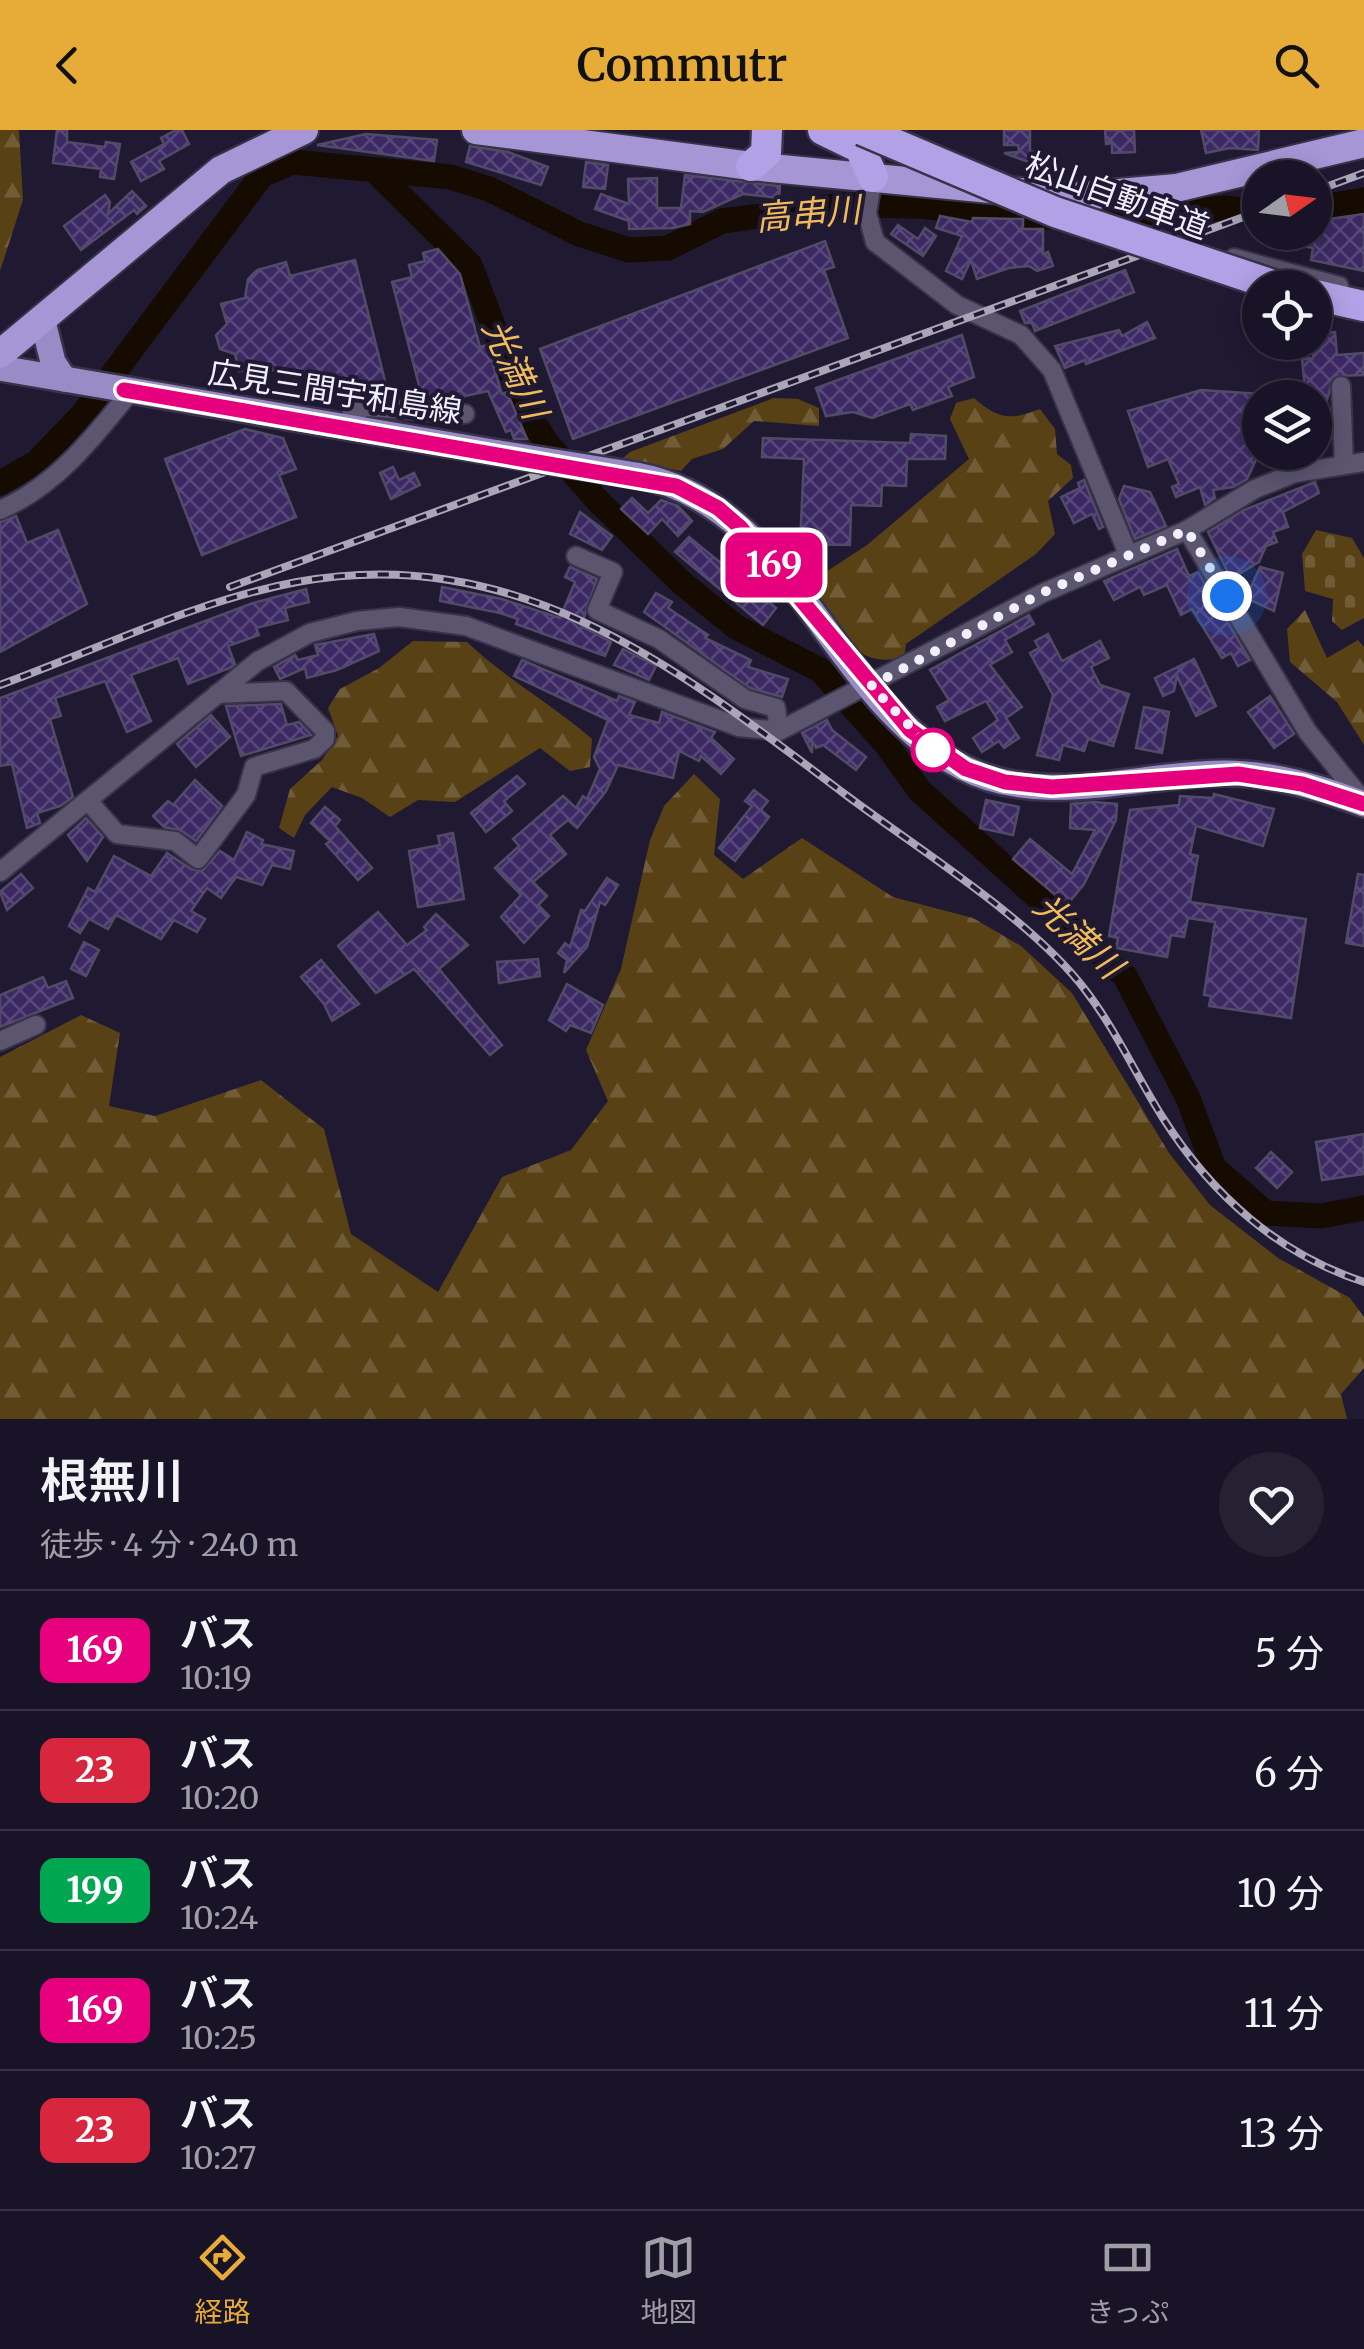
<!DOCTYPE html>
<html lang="ja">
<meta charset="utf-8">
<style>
:root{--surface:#181326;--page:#252032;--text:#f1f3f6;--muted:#9f9ea7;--line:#363243;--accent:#e7ac37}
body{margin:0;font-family:Merriweather,"Noto Sans JP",serif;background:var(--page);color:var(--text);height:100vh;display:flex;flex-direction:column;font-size:38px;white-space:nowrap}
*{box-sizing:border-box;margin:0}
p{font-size:32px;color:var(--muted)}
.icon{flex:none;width:55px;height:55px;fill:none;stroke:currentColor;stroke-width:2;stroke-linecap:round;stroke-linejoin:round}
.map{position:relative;height:1289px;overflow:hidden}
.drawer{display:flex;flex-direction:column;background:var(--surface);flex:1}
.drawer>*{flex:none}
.badge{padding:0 20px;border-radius:15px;font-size:35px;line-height:65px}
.needle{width:65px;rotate:76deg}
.fabs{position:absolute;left:1242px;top:30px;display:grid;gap:20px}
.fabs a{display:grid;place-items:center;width:90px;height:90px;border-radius:50%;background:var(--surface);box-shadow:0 5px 25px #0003,0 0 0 2px var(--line);font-size:50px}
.you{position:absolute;width:50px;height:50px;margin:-25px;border:8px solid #fff;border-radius:50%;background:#1a73e8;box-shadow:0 0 0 15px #1a73e833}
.map>.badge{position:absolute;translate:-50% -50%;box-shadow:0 0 0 5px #fff}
.round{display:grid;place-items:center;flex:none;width:105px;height:105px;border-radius:52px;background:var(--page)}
.overview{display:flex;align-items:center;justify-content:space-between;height:170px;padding:0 40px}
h1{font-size:48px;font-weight:600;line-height:75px}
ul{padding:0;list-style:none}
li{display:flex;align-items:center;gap:30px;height:120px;padding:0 40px;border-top:2px solid var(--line)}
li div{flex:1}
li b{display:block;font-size:38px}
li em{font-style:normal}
li .badge{min-width:110px;font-weight:700;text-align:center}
header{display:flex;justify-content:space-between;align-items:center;height:130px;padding:0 40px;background:var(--accent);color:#111;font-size:45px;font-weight:600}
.tab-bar{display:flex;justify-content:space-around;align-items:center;height:140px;border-top:2px solid var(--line);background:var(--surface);font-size:28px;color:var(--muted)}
.tab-bar a{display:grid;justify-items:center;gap:5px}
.tab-bar .current{color:var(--accent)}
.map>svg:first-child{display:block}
.forest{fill:url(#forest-firs)}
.cemetery{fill:url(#cemetery-stones)}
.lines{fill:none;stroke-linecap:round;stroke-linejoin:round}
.river{stroke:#160b00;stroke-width:25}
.building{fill:url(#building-cross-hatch);stroke:#524b67;stroke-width:2.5}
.minor-casing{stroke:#39334a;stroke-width:22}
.primary-casing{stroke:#39334a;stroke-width:30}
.trunk-casing{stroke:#39334a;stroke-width:32}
.motorway-casing{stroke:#39334a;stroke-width:35}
.minor{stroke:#5b5570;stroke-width:18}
.primary{stroke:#998bc5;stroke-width:25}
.trunk{stroke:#a696d6;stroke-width:28}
.motorway{stroke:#b2a1e6;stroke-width:30}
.rail-casing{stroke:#aaa6b8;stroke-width:8}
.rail{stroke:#201932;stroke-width:4;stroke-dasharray:11;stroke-linecap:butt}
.primary-bridge-casing{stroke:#39334a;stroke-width:30;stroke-linecap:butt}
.motorway-bridge-casing{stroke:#39334a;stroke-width:35;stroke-linecap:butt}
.primary-bridge{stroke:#998bc5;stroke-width:25}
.motorway-bridge{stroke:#b2a1e6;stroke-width:30}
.line-casing{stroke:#fff;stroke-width:22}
.line{stroke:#e6007e;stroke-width:15}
.walk{stroke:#f1effd;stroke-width:10;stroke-dasharray:0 18}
.stop-dot{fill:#fff;stroke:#e6007e;stroke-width:5}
.labels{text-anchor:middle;stroke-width:8;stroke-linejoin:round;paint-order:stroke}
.street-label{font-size:32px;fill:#f1effd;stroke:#201932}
.water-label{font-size:35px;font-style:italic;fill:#f1bb5a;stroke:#201932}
</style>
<header><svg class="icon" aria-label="back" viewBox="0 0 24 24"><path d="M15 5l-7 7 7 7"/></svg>Commutr<svg class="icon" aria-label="search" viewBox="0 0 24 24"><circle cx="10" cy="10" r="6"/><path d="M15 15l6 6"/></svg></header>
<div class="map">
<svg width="1364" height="1289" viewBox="0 0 1364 1289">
<defs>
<pattern id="forest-firs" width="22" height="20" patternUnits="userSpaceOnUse" patternTransform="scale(2.5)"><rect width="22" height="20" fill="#584115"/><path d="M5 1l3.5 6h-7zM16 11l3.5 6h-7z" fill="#705d38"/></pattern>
<pattern id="cemetery-stones" width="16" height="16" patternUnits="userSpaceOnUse" patternTransform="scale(2.5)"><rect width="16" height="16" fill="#584115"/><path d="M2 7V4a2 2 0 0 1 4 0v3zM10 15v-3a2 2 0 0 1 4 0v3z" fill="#705d38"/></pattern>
<pattern id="building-cross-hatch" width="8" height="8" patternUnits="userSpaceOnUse" patternTransform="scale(2.5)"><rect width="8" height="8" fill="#3c2964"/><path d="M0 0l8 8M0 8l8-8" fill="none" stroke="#59487b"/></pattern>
</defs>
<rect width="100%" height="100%" fill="#201932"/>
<g class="forest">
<polygon points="0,0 19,0 23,70 0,141"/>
<polygon points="774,268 798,269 819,278 819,296 754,291 723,319 692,329 681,341 622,329 630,322"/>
<path d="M974 268C998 289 1010 291 1040 279L1055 299 1057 324 1071 335 1073 348 1048 371 1055 404 1036 424 906 514 904 527C851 542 832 492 806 455L867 415 969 329 950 289 956 273Z"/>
<polygon points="1305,480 1327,528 1358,510 1364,517 1364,615 1337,572 1290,532 1287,499"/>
<path d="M413 511 467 512C506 549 552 574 592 609L590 637 570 641 540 618 455 672 418 670 390 687 362 668 332 657 305 685 294 708 279 698 290 659 322 630 338 606 328 578 340 559 379 538Z"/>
<polygon points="694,644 720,669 714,725 743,749 802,708 893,767 973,788 1021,816 1072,863 1169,1023 1210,1075 1278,1128 1350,1168 1364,1187 1364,1238 1341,1264 1347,1289 0,1289 0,927 81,885 120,903 109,976 155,986 261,950 324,999 351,1104 438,1162 502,1047 571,1020 608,971 586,920 621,839 650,710 664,676"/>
</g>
<polygon class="cemetery" points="1316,400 1352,408 1364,428 1364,488 1342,500 1332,491 1333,469 1305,461 1302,424"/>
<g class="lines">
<g class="river">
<polyline points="376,42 470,135 524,277 546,312 598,371 682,453 736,497 820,540 886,614 920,661 1125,846 1188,968 1214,1038 1266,1083 1322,1086 1364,1078"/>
<polyline points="1315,78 1364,70"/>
<polyline points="0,353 37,332 83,284 262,45 293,32 451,47 489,59 579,104 629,120 668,118 722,91 844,75 920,76 1011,87 1087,87 1226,78 1260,82"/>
</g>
</g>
<g class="building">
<polygon points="57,0 67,0 67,12 105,17 106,12 120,14 114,49 100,47 101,39 53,33"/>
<polygon points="176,0 182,0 189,14 159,31 164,39 141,51 131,32 164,14 161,8"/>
<polygon points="1004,0 1030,0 1030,22 1041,21 1042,37 1004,23 1019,22 1018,15 1004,15"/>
<polygon points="1105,0 1134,0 1135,22 1112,23 1112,13 1106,14"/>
<polygon points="1201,0 1259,0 1258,20 1230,18 1206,23"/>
<polygon points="366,4 437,10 434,31 317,15"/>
<polygon points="470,16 508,22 548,37 541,55 466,32"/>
<polygon points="586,32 608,35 605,59 583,57"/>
<polygon points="685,45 780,56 779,68 743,64 703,82 690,81 690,94 673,98 629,99 629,91 595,79 601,64 629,74 628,49 657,48 657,78 681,78"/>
<polygon points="132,61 146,76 137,84 134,80 81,120 64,96 105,65 110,72 108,84"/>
<polygon points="1364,84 1364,141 1311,130 1313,118 1298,115 1292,102 1315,102 1315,91"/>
<polygon points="940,86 972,92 973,88 1023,89 1023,99 1043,99 1043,124 1048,122 1053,136 1037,141 1029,136 1009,138 977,149 971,130 962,149 946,141 962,106 936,98"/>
<polygon points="898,95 918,109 925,98 936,106 923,126 891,104"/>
<polygon points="825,111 834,137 824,140 848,208 573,309 540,219"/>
<polygon points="438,119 460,144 480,217 487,215 502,264 507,262 527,309 514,309 511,300 506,302 488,261 447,270 430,269 428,261 421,263 392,152 412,147 409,135 425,131 423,123"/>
<polygon points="355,130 385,251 318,268 312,243 285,249 278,240 239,241 235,224 220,219 216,205 227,194 221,174 245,168 248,149 257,140 286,132 290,146"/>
<polygon points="1125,140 1134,162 1035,201 1032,193 1025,193 1020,181"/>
<polygon points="1147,192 1155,208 1086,234 1085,230 1065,238 1055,216 1119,200 1122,206"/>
<polygon points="1335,202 1337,225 1364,223 1364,245 1334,246 1326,273 1326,295 1315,295 1315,268 1306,268 1302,229 1313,228 1315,204"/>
<polygon points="962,205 974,247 948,257 952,266 913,280 910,274 872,288 853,282 826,286 816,258"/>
<polygon points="1201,260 1261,264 1256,291 1260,321 1247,349 1233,357 1213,360 1215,368 1205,375 1200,357 1176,367 1172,357 1179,354 1168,329 1148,337 1128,281"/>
<polygon points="245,299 283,308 296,339 279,345 296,387 202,425 165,329"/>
<polygon points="911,304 946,306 945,329 907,329 906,356 882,355 881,376 851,375 850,415 800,414 804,329 762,327 763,308 910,313"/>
<polygon points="393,337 399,350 414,343 420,355 391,369 380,343"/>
<polygon points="1084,350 1103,397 1099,399 1092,384 1074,393 1061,367 1080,358 1078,353"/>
<polygon points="1315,352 1319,363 1283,382 1288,397 1273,402 1277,412 1266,416 1259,432 1231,449 1208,402 1244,380"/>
<polygon points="1124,356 1150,362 1166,396 1135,409 1119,369"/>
<polygon points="632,368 648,383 661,370 678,376 692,391 678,406 662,389 648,404 621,379"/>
<polygon points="580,382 612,406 602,420 570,404"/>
<polygon points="16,386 27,413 58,400 87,474 0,522 0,392"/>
<polygon points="689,407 776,478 763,495 675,422"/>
<polygon points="1177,419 1189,446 1198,442 1250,530 1238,536 1231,523 1222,528 1192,479 1181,485 1167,455 1144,465 1140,457 1114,470 1104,451"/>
<polygon points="570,437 597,449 581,496 611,512 605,526 516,494 518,489 500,483 440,471 442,457 502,469 560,488 575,452 565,447"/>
<polygon points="1260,437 1283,443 1274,481 1246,468"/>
<polygon points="306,459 309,472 285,478 288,490 256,498 259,505 228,516 235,534 230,538 188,554 178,528 131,545 151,591 127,602 105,551 55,568 61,586 50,589 73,667 60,676 37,683 40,693 27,698 12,634 0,636 0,568 253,473"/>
<polygon points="656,463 672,472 668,478 708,505 705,508 751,530 748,537 788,549 782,567 750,558 644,482"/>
<polygon points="1029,485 1034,494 1005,510 1012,522 990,535 1022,577 1006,588 1019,608 1004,618 999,611 982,622 973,608 998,590 986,571 945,591 937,577 949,570 930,540"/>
<polygon points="374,504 379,521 337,540 307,548 305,538 280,549 274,537 295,525 298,530 318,525 315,515"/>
<polygon points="1048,504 1062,531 1100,511 1109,528 1091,537 1100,555 1129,564 1113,616 1088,609 1084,621 1063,615 1059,630 1037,625 1053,565 1030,523 1039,518 1035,511"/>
<polygon points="623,519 656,536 649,550 614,535"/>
<polygon points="1194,529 1216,576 1196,586 1177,546 1174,561 1163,566 1155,548"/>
<polygon points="522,530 617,571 619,566 635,572 629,585 659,593 662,582 715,602 711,608 734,629 721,644 701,626 699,631 679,621 673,648 618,635 606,661 577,698 568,690 550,705 566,724 533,752 547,766 538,775 549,786 524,813 501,787 521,765 495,738 519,716 513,709 563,666 576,678 583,666 587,669 600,639 594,627 608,590 514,546"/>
<polygon points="1270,566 1294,604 1274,618 1248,582"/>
<polygon points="281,574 287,595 299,592 311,605 241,626 226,576"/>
<polygon points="1144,577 1169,582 1162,623 1136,618"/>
<polygon points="211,585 230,607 196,637 177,614"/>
<polygon points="827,590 832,600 866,627 856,640 823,615 816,618 812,611 812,623 802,603"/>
<polygon points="517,646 525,654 504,671 512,681 486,702 471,683"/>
<polygon points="195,650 222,676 196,711 182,701 164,697 153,686 168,671 173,675"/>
<polygon points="754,660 768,671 761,680 769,687 735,731 719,718 752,676 745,671"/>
<polygon points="1214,664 1274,679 1263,716 1196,696 1190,724 1198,726 1190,772 1306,789 1291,888 1209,876 1211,866 1204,865 1215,792 1188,788 1184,807 1171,805 1167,827 1116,818 1118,808 1109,806 1130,680 1179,675 1180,666 1213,668"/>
<polygon points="986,670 1019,677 1013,705 980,698"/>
<polygon points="1094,672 1117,674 1116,690 1084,754 1067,775 1013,729 1030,709 1072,744 1095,700 1070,698 1071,674"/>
<polygon points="325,677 340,690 335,696 372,738 358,750 326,714 330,711 311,693"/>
<polygon points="86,688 103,707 87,731 68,705"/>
<polygon points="247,702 263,710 261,714 294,721 290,739 272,735 262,755 236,747 221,768 207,758 191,781 205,789 197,802 174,790 161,809 116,785 108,799 89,789 80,803 69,796 88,758 95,762 114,726 151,746 167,723 191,739 202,741 220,721 234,730"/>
<polygon points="453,703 464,769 418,777 409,721 440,715 438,706"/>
<polygon points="21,744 33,758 7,780 0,762"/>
<polygon points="1358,744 1364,745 1364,816 1346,813"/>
<polygon points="607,748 618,755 605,775 600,772 587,817 564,843 567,830 558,823 565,813 570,817 581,780 585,781"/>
<polygon points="378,782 407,815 427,800 424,797 436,784 468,815 439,839 502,915 490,925 414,839 376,863 338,816"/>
<polygon points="84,812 99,820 86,846 71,839"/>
<polygon points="538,829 540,846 499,853 497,832"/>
<polygon points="321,830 359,874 332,891 324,874 301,847"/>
<polygon points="43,847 48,858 66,851 73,868 0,897 0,865"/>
<polygon points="567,854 603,875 591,903 570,895 566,901 549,890"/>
<polygon points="1364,1004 1364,1044 1322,1050 1316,1012"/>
<polygon points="1271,1022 1292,1042 1277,1058 1256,1038"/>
</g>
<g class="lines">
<g class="minor-casing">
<g id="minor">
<polyline points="873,47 867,83 875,112 957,175 1021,205 1052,240 1128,424"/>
<polyline points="1234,128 1339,156"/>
<polyline points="1341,256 1344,335"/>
<polyline points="346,297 352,284 365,277 465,284"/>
<path d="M0 380C56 356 94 307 131 261"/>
<polyline points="1187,400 1307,601 1364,672"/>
<polyline points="576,426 613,442 597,480 659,509 745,569 776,578 779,601"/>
<polyline points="89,672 117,704 175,711 198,729 246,665 254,637 314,619 325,609 325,601 286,561 217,564"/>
<polyline points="0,742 258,531 310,503 357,491 399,487 466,496 739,597 779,601 1043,463 1187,400 1255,359 1295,343 1364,332"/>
<polyline points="0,911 36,895"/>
</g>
</g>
<g class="primary-casing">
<g id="primary">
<polyline points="42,188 53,232 64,249"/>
<polyline points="0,238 499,323"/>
<path d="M636 345C794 374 830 570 962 637 1043 679 1139 643 1224 643 1273 643 1319 657 1364 674"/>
</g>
</g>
<g class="trunk-casing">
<g id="trunk">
<polyline points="476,0 751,36 1072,67 1176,58 1364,13"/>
<polyline points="0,224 221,40 304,0"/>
</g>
</g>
<g class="motorway-casing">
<g id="motorway">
<polyline points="823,0 860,18 873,47"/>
<polyline points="751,36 766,23 767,0"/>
<polyline points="1315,165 1364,176"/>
</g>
</g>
<use href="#minor" class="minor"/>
<use href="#primary" class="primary"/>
<use href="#trunk" class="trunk"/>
<use href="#motorway" class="motorway"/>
<g class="rail-casing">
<g id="rail">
<polyline points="1315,61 1364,43"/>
<polyline points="230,457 1260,81"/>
<path d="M0 555C97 520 195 471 297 452 518 412 678 538 842 662 916 718 1032 789 1086 861 1116 900 1137 947 1163 988 1211 1064 1278 1124 1364 1152"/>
</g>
</g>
<use href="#rail" class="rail"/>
<g class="primary-bridge-casing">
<polyline id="primary-bridge" points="499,323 636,345"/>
</g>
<g class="motorway-bridge-casing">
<polyline id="motorway-bridge" points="862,0 1055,82 1282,158"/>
</g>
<use href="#primary-bridge" class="primary-bridge"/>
<use href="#motorway-bridge" class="motorway-bridge"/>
</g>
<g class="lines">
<g class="line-casing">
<polyline id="line" points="124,260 676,356 718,378 741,398 910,600 966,639 1005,652 1052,657 1238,644 1302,654 1364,674"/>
</g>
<use href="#line" class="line"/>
<polyline class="walk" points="933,620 871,556 1042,463 1187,400 1227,466"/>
</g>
<circle class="stop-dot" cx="933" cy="620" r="20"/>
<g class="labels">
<g class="street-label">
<text transform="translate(1117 66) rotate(20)" y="11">松山自動車道</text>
<text transform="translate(335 262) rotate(9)" y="11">広見三間宇和島線</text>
</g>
<g class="water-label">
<text transform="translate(808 84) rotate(-5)" y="12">高串川</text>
<text transform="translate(515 239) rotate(65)" y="12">光満川</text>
<text transform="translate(1078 806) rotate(43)" y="12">光満川</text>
</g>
</g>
</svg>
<div class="fabs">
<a><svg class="needle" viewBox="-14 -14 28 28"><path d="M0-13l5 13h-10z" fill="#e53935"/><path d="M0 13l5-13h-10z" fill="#9f9ea7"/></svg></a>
<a><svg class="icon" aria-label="locate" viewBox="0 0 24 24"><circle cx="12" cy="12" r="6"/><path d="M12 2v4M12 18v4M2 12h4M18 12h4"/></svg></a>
<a><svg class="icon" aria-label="layers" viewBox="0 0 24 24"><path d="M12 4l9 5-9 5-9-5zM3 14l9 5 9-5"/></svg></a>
</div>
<div class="you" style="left:1227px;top:466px"></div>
<b class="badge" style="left:774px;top:435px;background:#e6007e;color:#fff">169</b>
</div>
<section class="drawer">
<div class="overview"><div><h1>根無川</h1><p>徒歩 · 4 分 · 240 m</p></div><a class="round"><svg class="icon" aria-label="heart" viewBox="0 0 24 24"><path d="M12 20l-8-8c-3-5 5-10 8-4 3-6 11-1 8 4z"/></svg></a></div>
<ul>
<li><span class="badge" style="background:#e6007e;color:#fff">169</span><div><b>バス</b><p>10:19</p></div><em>5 分</em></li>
<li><span class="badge" style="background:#d7263d;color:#fff">23</span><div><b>バス</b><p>10:20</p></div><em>6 分</em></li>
<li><span class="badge" style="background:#00a651;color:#fff">199</span><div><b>バス</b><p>10:24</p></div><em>10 分</em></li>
<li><span class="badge" style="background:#e6007e;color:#fff">169</span><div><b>バス</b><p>10:25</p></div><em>11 分</em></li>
<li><span class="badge" style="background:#d7263d;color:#fff">23</span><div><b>バス</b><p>10:27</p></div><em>13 分</em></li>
</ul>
</section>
<nav class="tab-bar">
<a class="current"><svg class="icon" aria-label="directions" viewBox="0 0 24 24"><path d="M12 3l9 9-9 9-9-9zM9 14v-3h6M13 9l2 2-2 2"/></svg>経路</a>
<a><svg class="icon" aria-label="map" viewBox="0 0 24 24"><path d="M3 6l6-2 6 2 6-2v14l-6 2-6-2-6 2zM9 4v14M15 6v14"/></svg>地図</a>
<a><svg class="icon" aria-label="tickets" viewBox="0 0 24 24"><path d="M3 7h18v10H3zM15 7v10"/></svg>きっぷ</a>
</nav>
